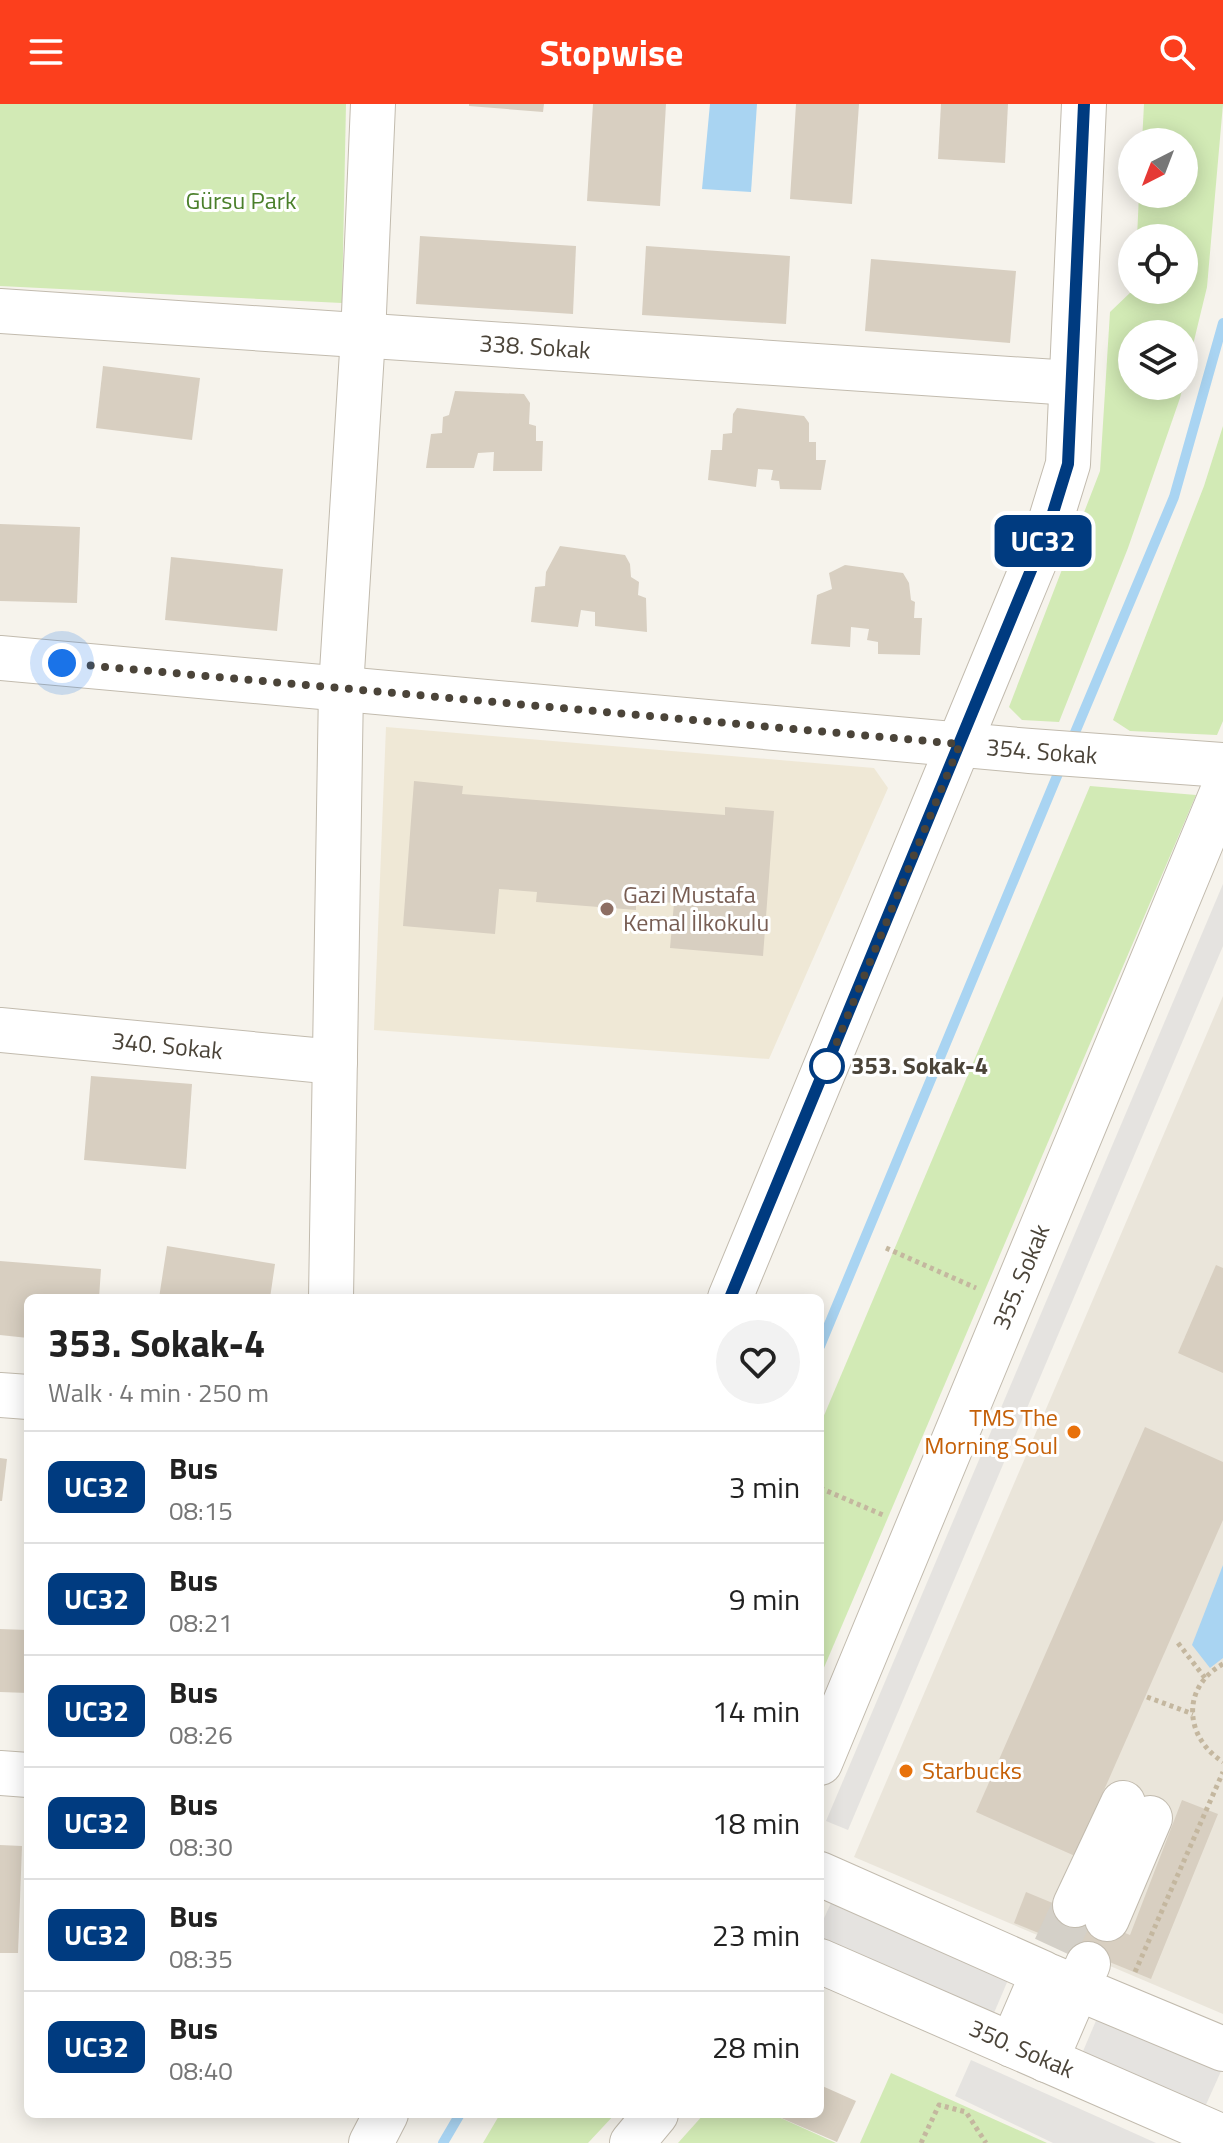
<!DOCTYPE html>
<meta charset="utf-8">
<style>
:root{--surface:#fff;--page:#f2f2f2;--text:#222;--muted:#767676;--line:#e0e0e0;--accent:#fc3f1d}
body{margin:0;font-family:"Titillium Web",sans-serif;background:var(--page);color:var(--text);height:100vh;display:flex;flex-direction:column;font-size:30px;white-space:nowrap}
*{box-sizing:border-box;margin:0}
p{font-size:26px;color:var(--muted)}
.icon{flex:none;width:44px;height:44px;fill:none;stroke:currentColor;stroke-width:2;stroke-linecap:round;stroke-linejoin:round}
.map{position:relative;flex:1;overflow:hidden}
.details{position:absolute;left:24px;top:1190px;width:800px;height:824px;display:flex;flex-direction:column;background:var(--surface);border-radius:12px;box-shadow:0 4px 20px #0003}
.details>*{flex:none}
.badge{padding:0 16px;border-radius:12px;font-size:28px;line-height:52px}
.needle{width:52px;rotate:222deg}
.buttons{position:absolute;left:1118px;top:24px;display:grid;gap:16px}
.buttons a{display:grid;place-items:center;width:80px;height:80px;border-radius:50%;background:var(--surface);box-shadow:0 4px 20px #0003;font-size:40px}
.you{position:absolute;width:40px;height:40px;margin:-20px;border:6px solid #fff;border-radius:50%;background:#1a73e8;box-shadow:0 0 0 12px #1a73e833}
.map>.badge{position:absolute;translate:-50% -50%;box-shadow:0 0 0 4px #fff}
.round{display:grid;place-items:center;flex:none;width:84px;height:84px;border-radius:42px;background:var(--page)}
.headline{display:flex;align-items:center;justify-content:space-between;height:136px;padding:0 24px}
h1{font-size:38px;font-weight:700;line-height:60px}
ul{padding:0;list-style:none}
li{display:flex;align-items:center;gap:24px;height:112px;padding:0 24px;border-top:2px solid var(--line)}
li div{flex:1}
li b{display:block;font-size:30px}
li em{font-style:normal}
li .badge{min-width:88px;font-weight:700;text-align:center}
header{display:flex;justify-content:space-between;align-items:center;height:104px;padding:0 24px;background:var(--accent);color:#fff;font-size:36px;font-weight:700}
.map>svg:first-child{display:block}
.residential{fill:#eae5da}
.education{fill:#efe8d6}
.green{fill:#d2eab5}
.parking{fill:#e5e3e0}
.water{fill:#a9d4f2}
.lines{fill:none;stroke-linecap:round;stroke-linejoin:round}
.stream{stroke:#a9d4f2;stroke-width:10}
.building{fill:#d8cfc1}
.minor-tunnel{stroke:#d4d0c8;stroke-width:44;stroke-dasharray:44 22;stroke-linecap:butt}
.minor-casing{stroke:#c2bbae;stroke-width:46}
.path{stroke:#c4b79f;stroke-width:5;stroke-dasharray:4 4;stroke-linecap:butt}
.minor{stroke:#fff;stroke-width:44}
.line-casing{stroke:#fff;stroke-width:18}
.line{stroke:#003b80;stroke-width:12}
.walk{stroke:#4b4439;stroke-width:8;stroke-dasharray:0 14.4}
.education-dot{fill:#8d6e63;stroke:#fff;stroke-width:3}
.stop-dot{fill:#fff;stroke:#003b80;stroke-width:4}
.food-dot{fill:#e8710a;stroke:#fff;stroke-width:3}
.labels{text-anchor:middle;stroke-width:6;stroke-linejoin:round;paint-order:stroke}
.park-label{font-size:24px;fill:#4a7f2a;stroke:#fff}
.street-label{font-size:24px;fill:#4b4439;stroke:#fff}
.education-label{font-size:24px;fill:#785e54;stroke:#fff;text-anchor:start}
.stop-label{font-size:24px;font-weight:bold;fill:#4b4439;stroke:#fff;text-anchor:start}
.food-label{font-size:24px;fill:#c56008;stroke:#fff;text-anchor:end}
</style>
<header><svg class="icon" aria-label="menu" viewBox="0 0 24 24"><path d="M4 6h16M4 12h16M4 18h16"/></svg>Stopwise<svg class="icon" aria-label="search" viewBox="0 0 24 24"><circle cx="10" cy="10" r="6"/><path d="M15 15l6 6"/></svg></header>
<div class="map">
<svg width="1223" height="2039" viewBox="0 0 1223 2039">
<rect width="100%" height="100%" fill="#f6f3ec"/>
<polygon class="residential" points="1223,892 1223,1910 854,1753"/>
<polygon class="education" points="386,623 874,664 888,684 769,955 374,926"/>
<g class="green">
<polygon points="0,0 346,0 342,199 0,182"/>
<polygon points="1144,0 1223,0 1207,183 1184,278 1184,230 1132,230 1132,282 1183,282 1180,294 1128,444 1059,618 1022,616 1009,603 1100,367 1110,208 1133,186 1184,186 1184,134 1137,134 1139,90 1184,90 1184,38 1142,38"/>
<polygon points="1223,322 1223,617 1217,631 1130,627 1113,616 1204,382"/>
<polygon points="1090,682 1196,691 820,1573 820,1321"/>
<polygon points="891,1969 1047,2039 860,2039"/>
<polygon points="500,2010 615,2010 588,2039 483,2039"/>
<polygon points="704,2010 772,2010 836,2039 678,2039"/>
</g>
<g class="parking">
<polygon points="1223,780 1223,842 848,1726 826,1717"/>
<polygon points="831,1799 1008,1876 991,1916 820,1843 820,1823"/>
<polygon points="1098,1912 1222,1965 1204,2005 1081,1952"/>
<polygon points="971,1956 1116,2021 1156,2039 1053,2039 955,1992"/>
</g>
<g class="water">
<polygon points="710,0 757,0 751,88 702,85"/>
<polygon points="1223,1461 1223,1554 1210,1564 1192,1541"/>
</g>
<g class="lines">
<g class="stream">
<polyline points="1071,638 1174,393 1223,219"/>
<polyline points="820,1242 1062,660"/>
<polyline points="443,2039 460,2010"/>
</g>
</g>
<g class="building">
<polygon points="469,0 544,0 543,8 469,2"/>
<polygon points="593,0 666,0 660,102 587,97"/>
<polygon points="796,0 859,0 852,100 790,95"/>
<polygon points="941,0 1008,0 1005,59 938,55"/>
<polygon points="420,132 576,142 573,210 416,200"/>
<polygon points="646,142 790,152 786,220 642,211"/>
<polygon points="871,155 1016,167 1010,239 865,227"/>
<polygon points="103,262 200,274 192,336 96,324"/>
<polygon points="455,287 524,290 530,299 529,320 536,322 536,337 543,337 542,367 493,367 494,348 478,349 474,364 426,364 431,330 442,329 443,313 449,311"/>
<polygon points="737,304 804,312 809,319 809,338 816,338 816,356 826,356 821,386 780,385 779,377 771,376 773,366 758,365 756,383 708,376 711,346 722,346 723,330 732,329 733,310"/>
<polygon points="0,420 80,423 77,499 0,497"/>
<polygon points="560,442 625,451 630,460 631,473 639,478 638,491 646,494 647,528 595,522 595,508 581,506 578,523 531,518 535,483 545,482 546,468"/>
<polygon points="171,453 283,465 277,527 165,516"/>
<polygon points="845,461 903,469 909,479 911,496 915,498 914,514 922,514 920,551 878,550 878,538 867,536 869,525 851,523 850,543 811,540 817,491 832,485 829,469"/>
<polygon points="414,677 463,682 462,690 725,711 725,703 774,707 763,852 670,844 674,799 636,796 636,806 536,798 537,788 499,785 495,830 403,822"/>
<polygon points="91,972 192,980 186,1065 84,1056"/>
<polygon points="167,1142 275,1160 270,1194 159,1194"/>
<polygon points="0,1157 101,1165 99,1194 28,1194 28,1234 0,1231"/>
<polygon points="1216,1161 1223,1164 1223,1269 1178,1249"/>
<polygon points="1145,1323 1223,1358 1223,1416 1075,1752 976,1708"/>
<polygon points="0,1354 7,1355 2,1397 0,1397"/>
<polygon points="0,1525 28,1526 28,1589 0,1588"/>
<polygon points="1182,1696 1218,1710 1151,1875 1014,1819 1026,1788 1130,1831"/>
<polygon points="0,1741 22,1742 18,1849 0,1849"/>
<polygon points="820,1981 856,1997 837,2038 772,2010 820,2010"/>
</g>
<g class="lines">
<polyline class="minor-tunnel" points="1055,1844 1075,1801"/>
<g class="minor-casing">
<g id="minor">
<path id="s1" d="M0 207 1071 279"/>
<path id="s2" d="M0 554 1030 647 1223 661"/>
<path id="s3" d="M0 926 335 958"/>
<polyline points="331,1194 341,584 363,232 373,0"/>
<polyline points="730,1194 1048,425 1068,360 1084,0"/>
<polyline points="0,1291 28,1293"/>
<path id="s4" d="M820 1659 1223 686"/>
<polyline points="0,1669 28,1671"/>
<polyline points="820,1770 1043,1869 1012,1941"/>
<polyline points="1075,1801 1123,1699"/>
<polyline points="1107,1815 1150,1714"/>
<path id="s5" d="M820 1857 1223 2033"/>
<polyline points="1088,1860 1077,1884 1223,1945"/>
<polyline points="1046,1956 1077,1884 1049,1872"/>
<polyline points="371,2039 386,2010"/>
<polyline points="632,2039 656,2010"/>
</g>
</g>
<g class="path">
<polyline points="886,1144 976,1184"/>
<polyline points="820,1384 883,1411"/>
<polyline points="1178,1539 1205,1574"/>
<path d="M1223 1560C1181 1583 1184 1633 1223 1658"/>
<polyline points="1147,1593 1193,1610"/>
<polyline points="1135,1868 1223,1668"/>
<polyline points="921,2039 939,2001 966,2008 986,2039"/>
</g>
<use href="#minor" class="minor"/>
</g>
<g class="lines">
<g class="line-casing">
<polyline id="line" points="730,1194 1048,425 1068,360 1084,0"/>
</g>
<use href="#line" class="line"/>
<polyline class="walk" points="62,559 960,640 827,962"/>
</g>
<circle class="education-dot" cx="607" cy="805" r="8"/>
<circle class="stop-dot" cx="827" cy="962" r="16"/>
<g class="food-dot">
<circle cx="1074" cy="1328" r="8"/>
<circle cx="906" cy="1667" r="8"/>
</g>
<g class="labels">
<g class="park-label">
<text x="241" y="105">Gürsu Park</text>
</g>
<g class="street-label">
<text dy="8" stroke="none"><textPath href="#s1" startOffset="536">338. Sokak</textPath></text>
<text dy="8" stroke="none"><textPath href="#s2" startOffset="1046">354. Sokak</textPath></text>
<text dy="8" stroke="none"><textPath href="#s3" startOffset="168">340. Sokak</textPath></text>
<text dy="8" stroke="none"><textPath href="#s4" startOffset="526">355. Sokak</textPath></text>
<text dy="8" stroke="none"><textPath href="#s5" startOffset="220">350. Sokak</textPath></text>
</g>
<g class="education-label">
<text x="623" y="799">Gazi Mustafa<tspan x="623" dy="28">Kemal İlkokulu</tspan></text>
</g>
<g class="stop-label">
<text x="851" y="970">353. Sokak-4</text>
</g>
<g class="food-label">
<text x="1058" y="1322">TMS The<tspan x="1058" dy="28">Morning Soul</tspan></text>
<text x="922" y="1675" text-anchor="start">Starbucks</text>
</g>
</g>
</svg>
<div class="buttons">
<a><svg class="needle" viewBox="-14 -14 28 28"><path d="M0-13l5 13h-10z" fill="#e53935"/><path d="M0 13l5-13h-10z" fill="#767676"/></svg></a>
<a><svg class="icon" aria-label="locate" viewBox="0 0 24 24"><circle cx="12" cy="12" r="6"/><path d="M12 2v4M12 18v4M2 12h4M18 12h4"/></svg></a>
<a><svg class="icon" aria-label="layers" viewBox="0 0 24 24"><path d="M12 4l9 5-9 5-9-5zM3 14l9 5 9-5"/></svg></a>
</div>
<div class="you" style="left:62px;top:559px"></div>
<b class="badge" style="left:1043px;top:437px;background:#003b80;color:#fff">UC32</b>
<section class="details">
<div class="headline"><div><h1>353. Sokak-4</h1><p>Walk · 4 min · 250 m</p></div><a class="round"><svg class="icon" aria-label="heart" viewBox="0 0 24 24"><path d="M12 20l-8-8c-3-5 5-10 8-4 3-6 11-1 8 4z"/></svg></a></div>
<ul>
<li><span class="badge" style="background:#003b80;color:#fff">UC32</span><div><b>Bus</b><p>08:15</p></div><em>3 min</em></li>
<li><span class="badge" style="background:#003b80;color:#fff">UC32</span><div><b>Bus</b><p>08:21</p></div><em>9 min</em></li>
<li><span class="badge" style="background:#003b80;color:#fff">UC32</span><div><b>Bus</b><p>08:26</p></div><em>14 min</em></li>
<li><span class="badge" style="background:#003b80;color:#fff">UC32</span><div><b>Bus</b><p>08:30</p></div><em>18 min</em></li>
<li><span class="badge" style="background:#003b80;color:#fff">UC32</span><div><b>Bus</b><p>08:35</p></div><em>23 min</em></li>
<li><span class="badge" style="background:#003b80;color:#fff">UC32</span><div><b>Bus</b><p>08:40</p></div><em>28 min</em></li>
</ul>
</section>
</div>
